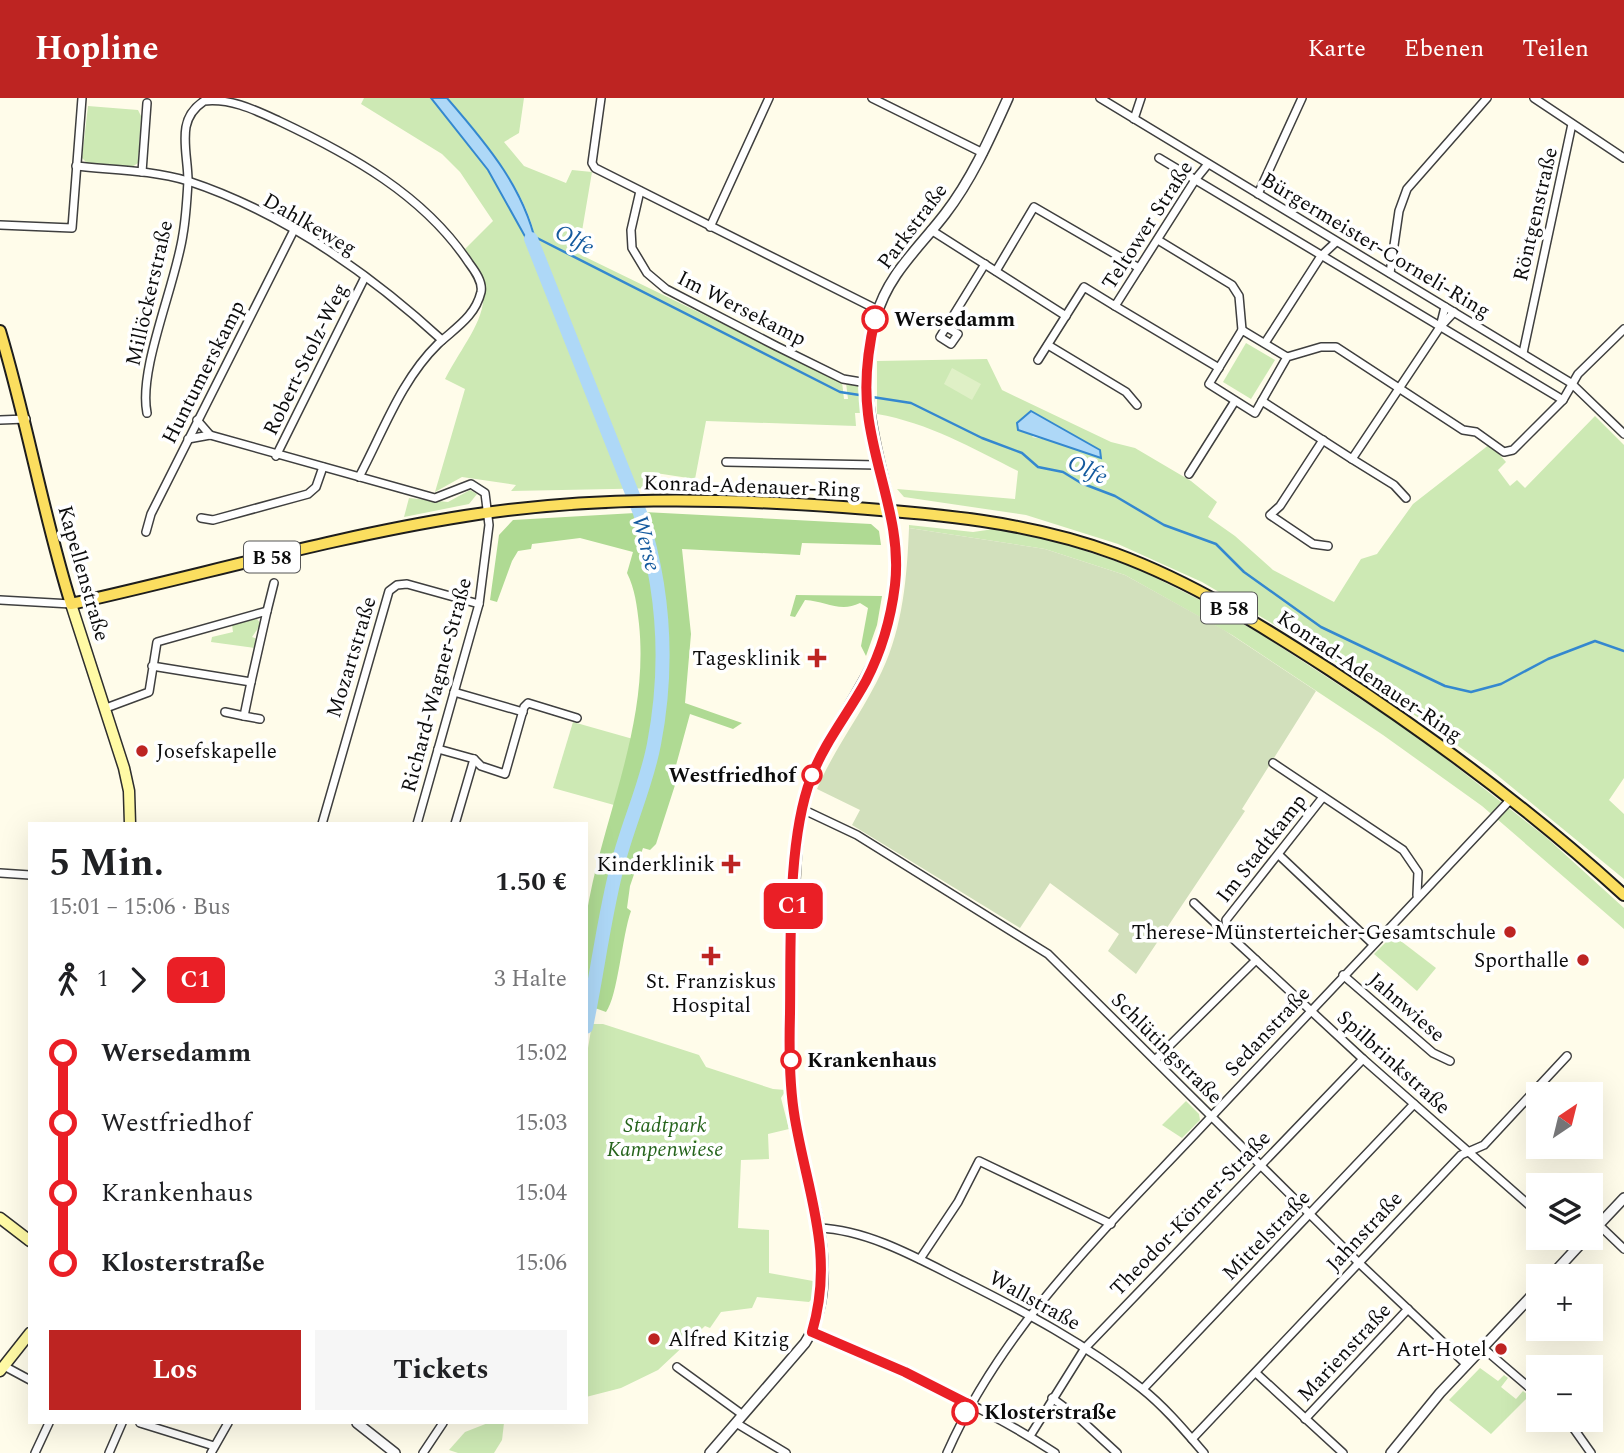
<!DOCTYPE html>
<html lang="de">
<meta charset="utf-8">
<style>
:root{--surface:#fff;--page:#f6f6f6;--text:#202124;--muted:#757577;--accent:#bd2422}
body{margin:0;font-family:Spectral,serif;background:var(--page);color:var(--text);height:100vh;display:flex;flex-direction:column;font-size:26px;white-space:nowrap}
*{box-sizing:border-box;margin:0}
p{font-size:23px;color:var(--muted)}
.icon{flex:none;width:38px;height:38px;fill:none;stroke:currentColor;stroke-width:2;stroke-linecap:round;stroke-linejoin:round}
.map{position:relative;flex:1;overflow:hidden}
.sheet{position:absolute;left:28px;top:724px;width:560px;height:602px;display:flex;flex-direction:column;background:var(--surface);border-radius:0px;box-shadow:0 7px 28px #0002}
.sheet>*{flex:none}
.badge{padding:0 14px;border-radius:10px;font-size:24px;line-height:46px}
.needle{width:46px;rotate:35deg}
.tools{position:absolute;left:1526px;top:984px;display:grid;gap:14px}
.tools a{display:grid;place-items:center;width:77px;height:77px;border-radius:0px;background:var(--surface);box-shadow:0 7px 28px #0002;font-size:35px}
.map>.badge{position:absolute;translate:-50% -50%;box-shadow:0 0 0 4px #fff}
.legs{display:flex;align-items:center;gap:10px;height:77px;padding:0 21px;font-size:23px}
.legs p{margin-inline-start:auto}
.head{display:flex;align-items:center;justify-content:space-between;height:119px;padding:0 21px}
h1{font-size:38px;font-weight:700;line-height:52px}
.button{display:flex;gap:14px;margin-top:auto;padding:14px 21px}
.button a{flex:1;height:80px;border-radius:0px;background:var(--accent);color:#fff;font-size:28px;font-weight:700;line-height:80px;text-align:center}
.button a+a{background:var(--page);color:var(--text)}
ul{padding:0 21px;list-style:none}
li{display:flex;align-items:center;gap:24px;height:70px;font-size:26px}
li i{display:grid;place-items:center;width:10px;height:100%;margin:0 9px;background:currentColor}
li i::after{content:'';width:18px;height:18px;margin:-9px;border:5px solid;border-radius:50%;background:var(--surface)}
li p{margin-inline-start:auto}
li:first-child i{background:linear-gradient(#0000 50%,currentColor 0)}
li:last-child i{background:linear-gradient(currentColor 50%,#0000 0)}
header{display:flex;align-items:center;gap:42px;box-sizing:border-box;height:98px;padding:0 35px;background:var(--accent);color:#fff}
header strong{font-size:33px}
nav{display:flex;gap:38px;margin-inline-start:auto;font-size:24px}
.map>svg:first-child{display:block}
.green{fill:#cde9b4;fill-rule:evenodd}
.forest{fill:#afda93}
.cemetery{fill:#d2e0bc}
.pitch{fill:#dff0c6}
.water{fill:#aed8f7;stroke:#3488cf;stroke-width:2}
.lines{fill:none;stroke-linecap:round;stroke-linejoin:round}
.stream{stroke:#3488cf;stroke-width:2.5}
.river{stroke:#aed8f7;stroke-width:14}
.minor-casing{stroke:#3f3f3f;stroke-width:10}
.tertiary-casing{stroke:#3f3f3f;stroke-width:12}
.secondary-casing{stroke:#2e2e2e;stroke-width:13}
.primary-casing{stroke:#1d1d1d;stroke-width:14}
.minor{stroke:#fff;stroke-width:7}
.tertiary{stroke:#fff;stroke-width:9}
.secondary{stroke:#fffaa5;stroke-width:10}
.primary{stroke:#fbde5f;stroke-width:10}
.line-1-casing{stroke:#fff;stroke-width:16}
.line-1{stroke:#ea1f26;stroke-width:10}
.stop-1-dot{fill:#fff;stroke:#ea1f26;stroke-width:3.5}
.poi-dot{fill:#bd2422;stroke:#fff;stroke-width:2.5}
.labels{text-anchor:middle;stroke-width:7;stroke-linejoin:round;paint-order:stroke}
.shield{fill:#fff;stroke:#555;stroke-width:2}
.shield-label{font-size:19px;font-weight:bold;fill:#0c0c0c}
.street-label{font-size:21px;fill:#0c0c0c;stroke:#fff}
.stop-label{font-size:21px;font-weight:bold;fill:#0c0c0c;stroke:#fff;text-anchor:start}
.poi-label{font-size:21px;fill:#0c0c0c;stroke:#fff;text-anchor:end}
.park-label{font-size:21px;font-style:italic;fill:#26641c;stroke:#fff}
.water-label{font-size:23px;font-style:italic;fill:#145a9e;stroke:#fff}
</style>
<header>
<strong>Hopline</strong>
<nav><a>Karte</a><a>Ebenen</a><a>Teilen</a></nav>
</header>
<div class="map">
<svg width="1624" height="1355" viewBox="0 0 1624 1355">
<rect width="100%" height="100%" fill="#fffcea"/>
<g class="green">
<path d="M364 0H431L488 72 527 142 537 155C535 100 482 40 447 0H524L519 35 504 44 524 68 566 85 572 72 592 74 581 139 575 154 842 284 844 301H848L846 285 858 288 861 315H855L856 328 706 323 695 381 649 374 663 390 511 393 516 387 462 379 435 394 465 291 445 281C472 230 505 204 465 151L493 123 460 74 442 56 361 6Z"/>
<polygon points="88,8 138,12 141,18 138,65 132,69 87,65 82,60"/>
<polygon points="1246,245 1275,262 1251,301 1223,284"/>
<path d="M987 261 1002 292 1111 344 1135 350 1191 383 1217 404 1208 419 1235 438 1273 472 1334 504 1361 461 1377 456 1413 406 1490 346 1506 364 1498 372 1510 388 1517 382 1525 390 1595 318 1624 347V680L1609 702 1624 716V781L1491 672 1435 631 1324 556 1202 484 1118 446 1026 417 904 399 897 391 1015 401 1018 373C972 350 929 325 877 316V263ZM1049 324 1100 352C1075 353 1056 342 1032 339Z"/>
<polygon points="470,392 477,396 469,406 404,419 409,400 448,404"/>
<polygon points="909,427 973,434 994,431 1059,444 1136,470 1208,506 1264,538 1417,638 1547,740 1624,810 1624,831 1482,708 1383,637 1232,537 1125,477 1045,451 909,430"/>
<polygon points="257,521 261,526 252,539 257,541 255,550 211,544 212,539 233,534 232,527"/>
<polygon points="573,624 633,641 614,707 553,690"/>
<polygon points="1393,837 1436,870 1417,893 1374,856"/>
<polygon points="592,926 603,926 699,957 706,969 773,991 786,992 781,1000 789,1031 768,1036 769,1061 741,1062 738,1130 769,1132 769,1175 813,1183 813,1200 809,1204 757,1199 752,1210 721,1214 710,1230 705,1228 658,1272 621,1290 586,1299 586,962"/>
<polygon points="1186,1003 1199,1016 1200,1022 1182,1040 1162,1027"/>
<polygon points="1480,1270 1498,1283 1504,1277 1508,1280 1501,1289 1516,1301 1523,1293 1529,1298 1491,1336 1449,1302"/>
<polygon points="488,1325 504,1325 502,1342 494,1355 458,1355 449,1352 465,1334"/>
</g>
<g class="forest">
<path d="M644 414 871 426 879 433 881 447 802 445 800 457 682 451 691 536 685 605 742 625 733 631 690 616 672 682 676 684 656 746 650 752 643 750 630 788 627 810 631 813C622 838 618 898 606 914L595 910C603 865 607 819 619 774 629 732 646 693 657 651 676 574 667 489 644 414Z"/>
<path d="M635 415C661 489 666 568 651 646 643 687 626 727 614 768 601 812 598 859 586 903 586 871 582 835 589 802 607 709 649 623 639 526 637 508 635 491 627 475L633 454 580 440 532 446 531 451 518 453 512 463 497 504 490 502 499 437 513 422Z"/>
<path d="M796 497 882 498 877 527 866 558 861 548 868 510 860 505C840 515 826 503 805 502L795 519 790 518Z"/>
</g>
<path class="cemetery" d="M909 430 1045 451 1125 477 1224 532 1316 593 1242 711 1245 713 1136 876 1108 853 1119 836 1050 785 1020 830 852 727 860 712 817 691C835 649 863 614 882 573 903 529 907 478 909 430Z"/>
<polygon class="pitch" points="952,270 981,286 972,302 944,286"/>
<g class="water">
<path d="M431 0H447C487 46 528 94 538 156L527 142 488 72Z"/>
<polygon points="1031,313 1100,352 1101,360 1018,332 1017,325"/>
</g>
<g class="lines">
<polyline class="stream" points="535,139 840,294 911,305 982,340 1022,355 1038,369 1063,374 1081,385 1115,398 1164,427 1216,446 1244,474 1321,529 1445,588 1471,594 1501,586 1548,561 1595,543 1624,553"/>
<path class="river" d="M531 141 640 415C664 490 669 568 654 646 646 689 626 730 616 773 603 825 597 877 586 929"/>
<g class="minor-casing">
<g id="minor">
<polyline points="601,0 592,65 595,70 878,212"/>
<polyline points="872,0 983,55"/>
<polyline points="1100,0 1571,285 1624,336"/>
<polyline points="1534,0 1624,60"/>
<polyline points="1134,21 1141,0"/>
<polyline points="1159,60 1563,302"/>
<path d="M76 68C113 72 152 72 188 83 282 114 370 176 442 242"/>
<polyline points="142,74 147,5"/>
<polyline points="640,93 631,132 632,150 647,175 666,191 776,248 843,281 867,285"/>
<polyline points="1258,96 1302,0"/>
<polyline points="0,127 72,130 82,0"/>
<polyline points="710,129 769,0"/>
<polyline points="931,132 1066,218"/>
<polyline points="1158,142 1232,187 1239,198 1242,232"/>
<polyline points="996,173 1034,109 1139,170"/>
<polyline points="1390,175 1399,113 1407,91 1487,0"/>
<polyline points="1115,208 1219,270"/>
<polyline points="946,229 958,236 951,246 940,239 985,166"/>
<polyline points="1440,229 1445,209"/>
<polyline points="1265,245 1321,158 1336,144"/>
<polyline points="1048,247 1126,294 1137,307"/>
<polyline points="1523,255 1572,26"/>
<polyline points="1287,259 1255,315 1209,286 1242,232 1287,259 1321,249 1336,249 1463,332 1476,334 1504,354 1513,352 1563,302 1578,276 1624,231"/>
<polyline points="1038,262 1084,189 1115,208 1195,82 1208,66"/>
<polyline points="1262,303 1352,361 1440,229 1454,214"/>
<path d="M147 315C138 271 176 186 183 136 186 119 187 100 188 83 188 65 183 46 186 29 188 18 195 9 204 3 231 0 255 12 279 23 351 57 424 97 469 165 475 173 483 184 481 194 475 219 455 230 438 246 401 282 383 334 359 379"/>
<polyline points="0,322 26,321"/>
<polyline points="197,322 210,337"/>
<polyline points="188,341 210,337 435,400 471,386 485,395 489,427 479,506 417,726"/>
<polyline points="1323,342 1280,408 1270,417 1313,446 1328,448"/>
<polyline points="276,358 365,179"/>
<polyline points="1352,361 1394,387 1406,400"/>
<polyline points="726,364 878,367"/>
<polyline points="1189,376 1235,303"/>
<polyline points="201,420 213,422 308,396 316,389 323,369"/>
<polyline points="146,434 151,416 294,132"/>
<polyline points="0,502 71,506"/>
<polyline points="267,513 274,485"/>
<polyline points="251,584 244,618 260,621"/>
<polyline points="454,594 523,614"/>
<polyline points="106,610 149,594 157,544 267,513 251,584 152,568"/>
<polyline points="225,614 244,618"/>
<polyline points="438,651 474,661 455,726"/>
<polyline points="474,661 481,668 505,676 524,609 528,605 577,620"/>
<polyline points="1273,665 1403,752 1418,774 1417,797"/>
<polyline points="1323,699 1226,822 1228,836 1363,961 1538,1115"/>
<polyline points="802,711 857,737 1048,856 1359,1165 1467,1267"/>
<polyline points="322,726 389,493 397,487 407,486 479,506"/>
<polyline points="1280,758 1373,846"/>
<polyline points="0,775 30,777"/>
<polyline points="1194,805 1227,836"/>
<polyline points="1343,877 1433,955 1450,963"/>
<polyline points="1155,962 1256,862"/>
<polyline points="1599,1127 1624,1151"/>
<path d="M819 1130C869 1132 919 1161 963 1183 1025 1214 1086 1246 1141 1290 1164 1308 1185 1333 1204 1355"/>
<polyline points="1565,1139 1577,1150"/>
<polyline points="920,1161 958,1104 979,1063 1111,1126"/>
<path d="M812 1234C895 1271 980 1305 1055 1355"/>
<polyline points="1483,1250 1538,1297"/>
<polyline points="4,1268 30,1282"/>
<polyline points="677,1269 743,1317"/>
<polyline points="1256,1275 1343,1355"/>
<polyline points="1143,1291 1414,1006"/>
<polyline points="1052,1300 1079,1320 1117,1355"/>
<polyline points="1305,1321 1408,1211"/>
<polyline points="1567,1321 1591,1355"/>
<polyline points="140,1325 214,1348"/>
<polyline points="736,1325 786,1355"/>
<polyline points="1030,1338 1085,1250 1363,961"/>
<polyline points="1192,1341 1461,1057 1484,1047 1567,958"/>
<polyline points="35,1355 49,1325"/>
<polyline points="109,1355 122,1325"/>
<polyline points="211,1355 228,1325"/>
<polyline points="423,1355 443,1325"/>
<path d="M947 1355C1005 1223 1113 1124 1210 1020 1311 913 1411 808 1511 701"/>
</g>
</g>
<g class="tertiary-casing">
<g id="tertiary">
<polyline points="1591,1135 1624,1100"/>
<polyline points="1551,1178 1587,1139"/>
<polyline points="357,1325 395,1355"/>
<path d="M710 1355 805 1245C846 1181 806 1087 795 1019 790 989 790 958 790 927 789 879 792 830 795 782 797 746 798 712 812 678 840 608 888 570 895 486 903 391 846 319 876 219 888 176 919 150 945 116 972 81 990 40 1008 0"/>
<polyline points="1391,1355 1440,1295 1538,1191"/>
</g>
</g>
<g class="secondary-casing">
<g id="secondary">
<polyline points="71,506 124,670 129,693 130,726"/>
<polyline points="0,1120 30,1143"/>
<polyline points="0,1273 30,1235"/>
</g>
</g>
<g class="primary-casing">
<path id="primary" d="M0 233C27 323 43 416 71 506 202 477 332 439 465 418 590 398 717 400 843 409 937 416 1027 423 1116 456 1192 484 1262 528 1330 572 1434 640 1533 714 1624 797"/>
</g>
<use href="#minor" class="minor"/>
<use href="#tertiary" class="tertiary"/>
<use href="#secondary" class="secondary"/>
<use href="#primary" class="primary"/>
</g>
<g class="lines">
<g class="line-1-casing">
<path id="line-1" d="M875 221C868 251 864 285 868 316 875 374 902 427 895 487 891 520 881 554 866 583 848 616 824 645 811 680 787 743 791 847 790 916 789 951 789 987 795 1021 808 1097 835 1156 812 1234L905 1274 970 1307 965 1314"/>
</g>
<use href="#line-1" class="line-1"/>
</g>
<g class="stop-1-dot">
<circle cx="875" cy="221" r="12"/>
<circle cx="812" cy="677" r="9"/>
<circle cx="791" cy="962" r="9"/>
<circle cx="965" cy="1314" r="12"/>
</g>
<g class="poi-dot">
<path d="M813.5 549.5h7v7h7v7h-7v7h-7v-7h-7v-7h7z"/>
<circle cx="142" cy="653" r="7"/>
<path d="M727.5 755.5h7v7h7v7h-7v7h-7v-7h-7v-7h7z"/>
<circle cx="1510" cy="834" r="7"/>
<path d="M707.5 847.5h7v7h7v7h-7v7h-7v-7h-7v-7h7z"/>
<circle cx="1583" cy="862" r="7"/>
<circle cx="654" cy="1241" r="7"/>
<circle cx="1501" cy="1251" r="7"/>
</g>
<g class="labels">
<g class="shield">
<rect x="244" y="443.5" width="56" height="31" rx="5"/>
<rect x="1201" y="494.5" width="56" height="31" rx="5"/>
</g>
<g class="shield-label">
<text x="272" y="466">B 58</text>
<text x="1229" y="517">B 58</text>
</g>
<g class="street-label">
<text transform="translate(1535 116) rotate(-77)" y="7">Röntgenstraße</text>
<text transform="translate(310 126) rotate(30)" y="7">Dahlkeweg</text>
<text transform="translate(1147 127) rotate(-57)" y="7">Teltower Straße</text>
<text transform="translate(912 128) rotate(-53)" y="7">Parkstraße</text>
<text transform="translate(1376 147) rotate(31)" y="7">Bürgermeister-Corneli-Ring</text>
<text transform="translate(149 195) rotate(-77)" y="7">Millöckerstraße</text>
<text transform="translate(742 210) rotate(27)" y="7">Im Wersekamp</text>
<text transform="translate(305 261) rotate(-64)" y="7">Robert-Stolz-Weg</text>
<text transform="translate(203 274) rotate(-63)" y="7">Huntumerskamp</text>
<text transform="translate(752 388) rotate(2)" y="7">Konrad-Adenauer-Ring</text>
<text transform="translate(84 475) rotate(74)" y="7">Kapellenstraße</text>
<text transform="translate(351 559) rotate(-73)" y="7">Mozartstraße</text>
<text transform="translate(1370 578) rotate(34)" y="7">Konrad-Adenauer-Ring</text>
<text transform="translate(436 587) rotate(-75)" y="7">Richard-Wagner-Straße</text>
<text transform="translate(1261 750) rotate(-52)" y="7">Im Stadtkamp</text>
<text transform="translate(1407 909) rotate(41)" y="7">Jahnwiese</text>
<text transform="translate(1267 933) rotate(-47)" y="7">Sedanstraße</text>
<text transform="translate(1167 950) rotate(45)" y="7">Schlütingstraße</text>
<text transform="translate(1394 964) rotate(42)" y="7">Spilbrinkstraße</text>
<text transform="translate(1190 1115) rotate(-46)" y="7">Theodor-Körner-Straße</text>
<text transform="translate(1364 1133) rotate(-47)" y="7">Jahnstraße</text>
<text transform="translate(1266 1137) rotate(-46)" y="7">Mittelstraße</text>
<text transform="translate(1035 1202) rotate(29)" y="7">Wallstraße</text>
<text transform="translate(1344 1254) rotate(-47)" y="7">Marienstraße</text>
</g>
<g class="stop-label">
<text x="894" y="228">Wersedamm</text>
<text x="796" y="684" text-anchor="end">Westfriedhof</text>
<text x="807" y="969">Krankenhaus</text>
<text x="984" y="1321">Klosterstraße</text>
</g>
<g class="poi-label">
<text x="801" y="567">Tagesklinik</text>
<text x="156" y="660" text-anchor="start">Josefskapelle</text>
<text x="715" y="773">Kinderklinik</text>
<text x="1496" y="841">Therese-Münsterteicher-Gesamtschule</text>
<text x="1569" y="869">Sporthalle</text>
<text x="711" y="890" text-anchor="middle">St. Franziskus<tspan x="711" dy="24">Hospital</tspan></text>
<text x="668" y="1248" text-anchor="start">Alfred Kitzig</text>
<text x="1487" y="1258">Art-Hotel</text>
</g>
<g class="park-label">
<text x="665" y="1034">Stadtpark<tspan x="665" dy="24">Kampenwiese</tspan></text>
</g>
<g class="water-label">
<text transform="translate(575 141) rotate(27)" y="8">Olfe</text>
<text transform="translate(1088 371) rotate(25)" y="8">Olfe</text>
<text transform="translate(647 445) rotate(75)" y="8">Werse</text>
</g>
</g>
</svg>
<div class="tools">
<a><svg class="needle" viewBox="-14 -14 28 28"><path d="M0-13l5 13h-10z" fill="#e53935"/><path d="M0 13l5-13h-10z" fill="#757577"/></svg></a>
<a><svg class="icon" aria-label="layers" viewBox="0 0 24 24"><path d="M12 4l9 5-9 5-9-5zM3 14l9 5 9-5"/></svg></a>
<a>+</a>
<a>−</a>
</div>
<b class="badge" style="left:793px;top:808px;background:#ea1f26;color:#fff">C1</b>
<section class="sheet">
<div class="head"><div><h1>5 Min.</h1><p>15:01 – 15:06 · Bus</p></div><b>1.50 €</b></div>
<div class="legs"><svg class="icon" aria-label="walk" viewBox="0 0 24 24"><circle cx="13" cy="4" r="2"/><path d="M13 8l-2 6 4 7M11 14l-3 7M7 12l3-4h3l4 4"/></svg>1<svg class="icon" aria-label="forward" viewBox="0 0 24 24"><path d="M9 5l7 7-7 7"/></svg><b class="badge" style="background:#ea1f26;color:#fff">C1</b><p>3 Halte</p></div>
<ul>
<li><i style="color:#ea1f26"></i><b>Wersedamm</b><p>15:02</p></li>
<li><i style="color:#ea1f26"></i><span>Westfriedhof</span><p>15:03</p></li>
<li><i style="color:#ea1f26"></i><span>Krankenhaus</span><p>15:04</p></li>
<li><i style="color:#ea1f26"></i><b>Klosterstraße</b><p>15:06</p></li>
</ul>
<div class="button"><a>Los</a><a>Tickets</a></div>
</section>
</div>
